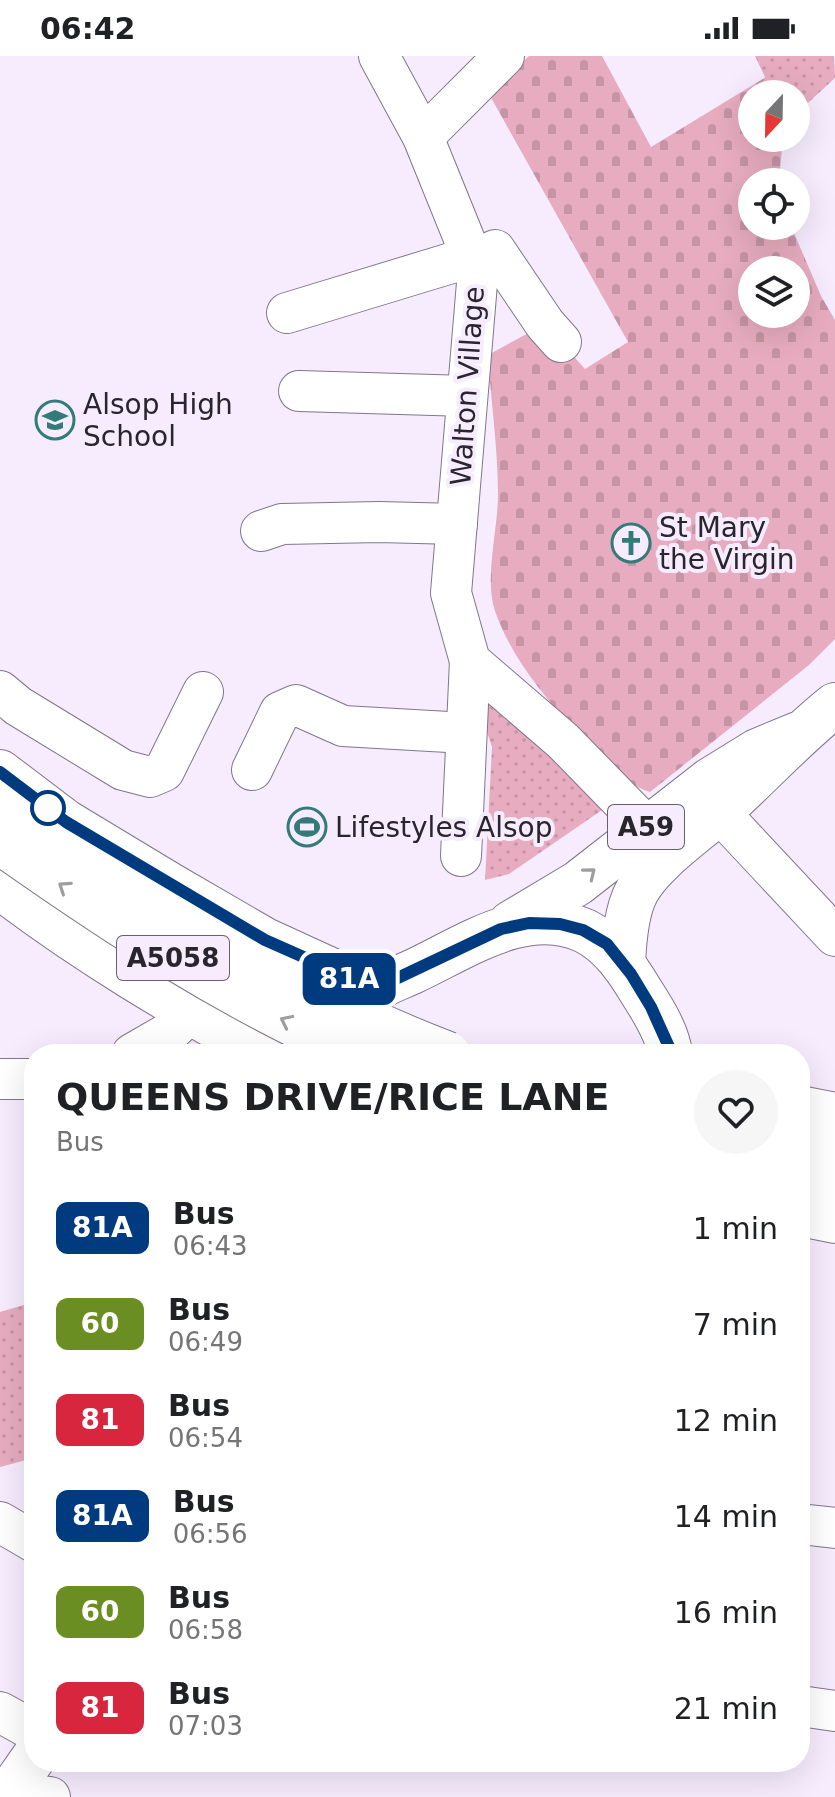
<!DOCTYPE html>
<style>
:root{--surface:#fff;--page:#f6f6f6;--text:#202124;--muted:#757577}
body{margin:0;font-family:"DejaVu Sans",sans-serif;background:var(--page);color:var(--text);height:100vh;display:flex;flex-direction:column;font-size:30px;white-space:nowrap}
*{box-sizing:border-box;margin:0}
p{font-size:26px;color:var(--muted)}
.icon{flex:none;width:44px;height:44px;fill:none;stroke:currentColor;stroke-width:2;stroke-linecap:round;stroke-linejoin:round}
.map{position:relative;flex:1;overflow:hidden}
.sheet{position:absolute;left:24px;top:988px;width:786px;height:728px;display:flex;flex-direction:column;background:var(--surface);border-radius:32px;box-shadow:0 8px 32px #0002}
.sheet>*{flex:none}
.badge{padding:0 16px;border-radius:12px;font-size:28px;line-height:52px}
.needle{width:52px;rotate:202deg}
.buttons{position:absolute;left:738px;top:24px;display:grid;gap:16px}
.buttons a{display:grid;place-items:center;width:72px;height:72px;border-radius:50%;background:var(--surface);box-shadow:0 8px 32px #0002;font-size:40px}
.map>.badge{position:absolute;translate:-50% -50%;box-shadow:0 0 0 4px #fff}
.round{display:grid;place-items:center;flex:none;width:84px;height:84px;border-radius:42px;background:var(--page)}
.head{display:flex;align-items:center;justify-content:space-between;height:136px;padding:0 32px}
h1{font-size:38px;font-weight:600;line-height:60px}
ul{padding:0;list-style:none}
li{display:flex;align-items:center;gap:24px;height:96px;padding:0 32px}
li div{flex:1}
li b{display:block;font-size:30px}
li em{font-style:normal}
li .badge{min-width:88px;font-weight:700;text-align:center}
.status{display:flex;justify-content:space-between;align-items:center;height:56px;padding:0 40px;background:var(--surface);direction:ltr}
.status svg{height:22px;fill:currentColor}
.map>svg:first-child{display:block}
.grass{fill:url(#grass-dots)}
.cemetery{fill:url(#cemetery-stones);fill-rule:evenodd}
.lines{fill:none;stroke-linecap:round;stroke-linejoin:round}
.minor-casing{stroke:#81768a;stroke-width:42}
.highway-casing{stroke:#81768a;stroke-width:46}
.minor{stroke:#fff;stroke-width:40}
.highway{stroke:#fff;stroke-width:44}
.highway-bridge-casing{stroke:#81768a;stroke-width:46;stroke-linecap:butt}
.highway-bridge{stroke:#fff;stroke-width:44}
.oneway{stroke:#9f9da0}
.line-casing{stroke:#fff;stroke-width:18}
.line{stroke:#003b80;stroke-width:12}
.stop-dot{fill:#fff;stroke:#003b80;stroke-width:4}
.labels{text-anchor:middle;stroke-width:8;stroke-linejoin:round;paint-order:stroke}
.shield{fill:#f6ecfe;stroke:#66616c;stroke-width:2}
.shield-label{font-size:26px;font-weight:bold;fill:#29252d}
.street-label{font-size:28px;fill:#29252d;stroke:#f6ecfe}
.poi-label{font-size:28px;fill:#29252d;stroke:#f6ecfe;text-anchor:start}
</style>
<div class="status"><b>06:42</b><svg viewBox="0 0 49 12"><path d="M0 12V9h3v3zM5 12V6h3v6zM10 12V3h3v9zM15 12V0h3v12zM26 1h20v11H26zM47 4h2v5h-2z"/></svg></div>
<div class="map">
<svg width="835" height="1741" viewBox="0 0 835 1741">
<defs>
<pattern id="grass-dots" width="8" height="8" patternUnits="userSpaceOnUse" patternTransform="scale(2)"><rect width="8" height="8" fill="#e7acbf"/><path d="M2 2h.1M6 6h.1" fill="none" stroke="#c694a4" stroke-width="1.8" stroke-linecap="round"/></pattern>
<pattern id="cemetery-stones" width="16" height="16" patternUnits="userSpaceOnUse" patternTransform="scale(2)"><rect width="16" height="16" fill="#e7acbf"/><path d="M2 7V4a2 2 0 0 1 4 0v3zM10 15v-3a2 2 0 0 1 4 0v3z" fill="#c694a4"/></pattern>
</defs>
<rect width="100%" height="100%" fill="#f6ecfe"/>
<g class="grass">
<polygon points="755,0 834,0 835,22 796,58 796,38 773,38"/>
<polygon points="491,640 605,752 509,818 485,824 492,691 479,652"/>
<polygon points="34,1246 34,1402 0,1411 0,1256"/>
</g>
<path class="cemetery" d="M529 0H602L651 91 766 21 773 38H752V82H783L780 114 782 126H752V170H791L821 240 835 264V583L809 609 650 736C621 727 595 698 575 675 543 639 511 601 495 555 484 523 498 473 498 439 498 393 491 346 488 299L545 268 585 313 628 286 489 38ZM752 214H796V258H752Z"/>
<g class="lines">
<g class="minor-casing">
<g id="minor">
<polyline points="379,0 423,81 474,207 477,227 451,537 470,605 563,685 647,771"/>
<polyline points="423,81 504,0"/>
<polyline points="495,194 545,268 561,286"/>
<polyline points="287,257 471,201"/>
<polyline points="299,335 467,340"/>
<polyline points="261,475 282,468 379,466 457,468"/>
<polyline points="0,635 18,650 123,714 150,721 164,715 203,636"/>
<polyline points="252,714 280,656 296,649 343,670 466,677"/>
<polyline points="719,756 835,880"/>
<polyline points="461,800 470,605"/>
<polyline points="132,998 170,976 190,957"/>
<polyline points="0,1023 34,1023"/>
<polyline points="0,1466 34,1486"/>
<polyline points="800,1468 835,1472"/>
<polyline points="800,1650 835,1655"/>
<polyline points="0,1656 34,1675"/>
<polyline points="10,1736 50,1741"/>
</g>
</g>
<g class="highway-casing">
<g id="highway">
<polyline points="0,716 66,766 172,830 265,884 348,922 360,926 385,928"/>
<path d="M0 831C82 894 173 948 264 998"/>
<polyline points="511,867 578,827 710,724 757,695 798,678"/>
<path d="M623 908C624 885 626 855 637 835 653 805 700 774 726 750 763 716 796 680 835 649"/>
<path d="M337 988C340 977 344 964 351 954 366 933 390 926 412 916 464 892 526 847 585 875 611 888 627 912 642 937 653 954 668 978 670 998"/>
<polyline points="800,1052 835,1059"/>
<polyline points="800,1087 835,1093"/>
<polyline points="800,1121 835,1129"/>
<polyline points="800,1158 835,1165"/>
<polyline points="6,1741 34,1701"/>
</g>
</g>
<use href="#minor" class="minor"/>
<use href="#highway" class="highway"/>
<g class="highway-bridge-casing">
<g id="highway-bridge">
<path d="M0 745C138 849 287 936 448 998"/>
<path d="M0 786C113 866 229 942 357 998"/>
</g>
</g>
<use href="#highway-bridge" class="highway-bridge"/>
</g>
<defs><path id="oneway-chevron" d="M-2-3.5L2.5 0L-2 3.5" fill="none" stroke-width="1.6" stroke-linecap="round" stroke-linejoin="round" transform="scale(2)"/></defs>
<g class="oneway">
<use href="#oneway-chevron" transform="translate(590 817) rotate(-39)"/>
<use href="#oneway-chevron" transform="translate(64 831) rotate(-146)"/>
<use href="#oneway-chevron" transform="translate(286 965) rotate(-154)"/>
</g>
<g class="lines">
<g class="line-casing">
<polyline id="line" points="0,716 66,766 265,884 360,926 385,928 501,873 529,867 560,868 583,874 607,888 631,918 651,951 669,991 676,998"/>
</g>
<use href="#line" class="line"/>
</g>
<defs>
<g id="school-ring" transform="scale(2)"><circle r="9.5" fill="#f6ecfe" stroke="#337b78" stroke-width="1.5"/><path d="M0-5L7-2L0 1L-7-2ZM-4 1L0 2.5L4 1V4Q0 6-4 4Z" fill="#337b78"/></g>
<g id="church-ring" transform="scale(2)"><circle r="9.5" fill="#f6ecfe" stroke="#337b78" stroke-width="1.5"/><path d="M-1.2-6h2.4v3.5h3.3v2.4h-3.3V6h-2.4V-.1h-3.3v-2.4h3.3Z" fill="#337b78"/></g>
<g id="stadium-ring" transform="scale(2)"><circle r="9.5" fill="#f6ecfe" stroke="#337b78" stroke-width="1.5"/><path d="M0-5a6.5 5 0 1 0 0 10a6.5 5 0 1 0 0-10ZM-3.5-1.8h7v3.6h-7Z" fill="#337b78"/></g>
</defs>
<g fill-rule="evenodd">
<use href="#school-ring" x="55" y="364"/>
<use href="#church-ring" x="631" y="487"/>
<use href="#stadium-ring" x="307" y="771"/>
</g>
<circle class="stop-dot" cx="48" cy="752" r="16"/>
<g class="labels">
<g class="shield">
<rect x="608" y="749" width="76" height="44" rx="6"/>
<rect x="117" y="880" width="112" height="44" rx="6"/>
</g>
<g class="shield-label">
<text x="646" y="780">A59</text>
<text x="173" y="911">A5058</text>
</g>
<g class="street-label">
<text transform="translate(467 330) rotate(-86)" y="10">Walton Village</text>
</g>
<g class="poi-label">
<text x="83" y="358">Alsop High<tspan x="83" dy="32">School</tspan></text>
<text x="659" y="481">St Mary<tspan x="659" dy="32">the Virgin</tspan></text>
<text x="335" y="781">Lifestyles Alsop</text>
</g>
</g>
</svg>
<div class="buttons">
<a><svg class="needle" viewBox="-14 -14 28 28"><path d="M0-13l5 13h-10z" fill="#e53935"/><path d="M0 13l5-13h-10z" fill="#757577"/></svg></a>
<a><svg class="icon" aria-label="locate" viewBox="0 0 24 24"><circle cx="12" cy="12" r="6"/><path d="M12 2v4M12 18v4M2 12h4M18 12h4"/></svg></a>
<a><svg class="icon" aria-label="layers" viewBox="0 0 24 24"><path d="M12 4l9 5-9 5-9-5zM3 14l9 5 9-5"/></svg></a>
</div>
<b class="badge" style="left:349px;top:923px;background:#003b80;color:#fff">81A</b>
<section class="sheet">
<div class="head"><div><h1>QUEENS DRIVE/RICE LANE</h1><p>Bus</p></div><a class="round"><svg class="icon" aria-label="heart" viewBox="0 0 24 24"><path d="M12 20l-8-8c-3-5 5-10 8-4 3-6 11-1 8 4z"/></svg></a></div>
<ul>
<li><span class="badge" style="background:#003b80;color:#fff">81A</span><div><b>Bus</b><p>06:43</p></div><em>1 min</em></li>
<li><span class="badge" style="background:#6b8e23;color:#fff">60</span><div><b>Bus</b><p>06:49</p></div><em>7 min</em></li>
<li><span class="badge" style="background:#d7263d;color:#fff">81</span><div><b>Bus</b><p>06:54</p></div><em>12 min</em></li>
<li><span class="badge" style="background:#003b80;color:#fff">81A</span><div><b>Bus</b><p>06:56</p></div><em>14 min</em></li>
<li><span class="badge" style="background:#6b8e23;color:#fff">60</span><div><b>Bus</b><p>06:58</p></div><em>16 min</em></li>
<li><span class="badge" style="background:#d7263d;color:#fff">81</span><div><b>Bus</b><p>07:03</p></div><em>21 min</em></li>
</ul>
</section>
</div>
